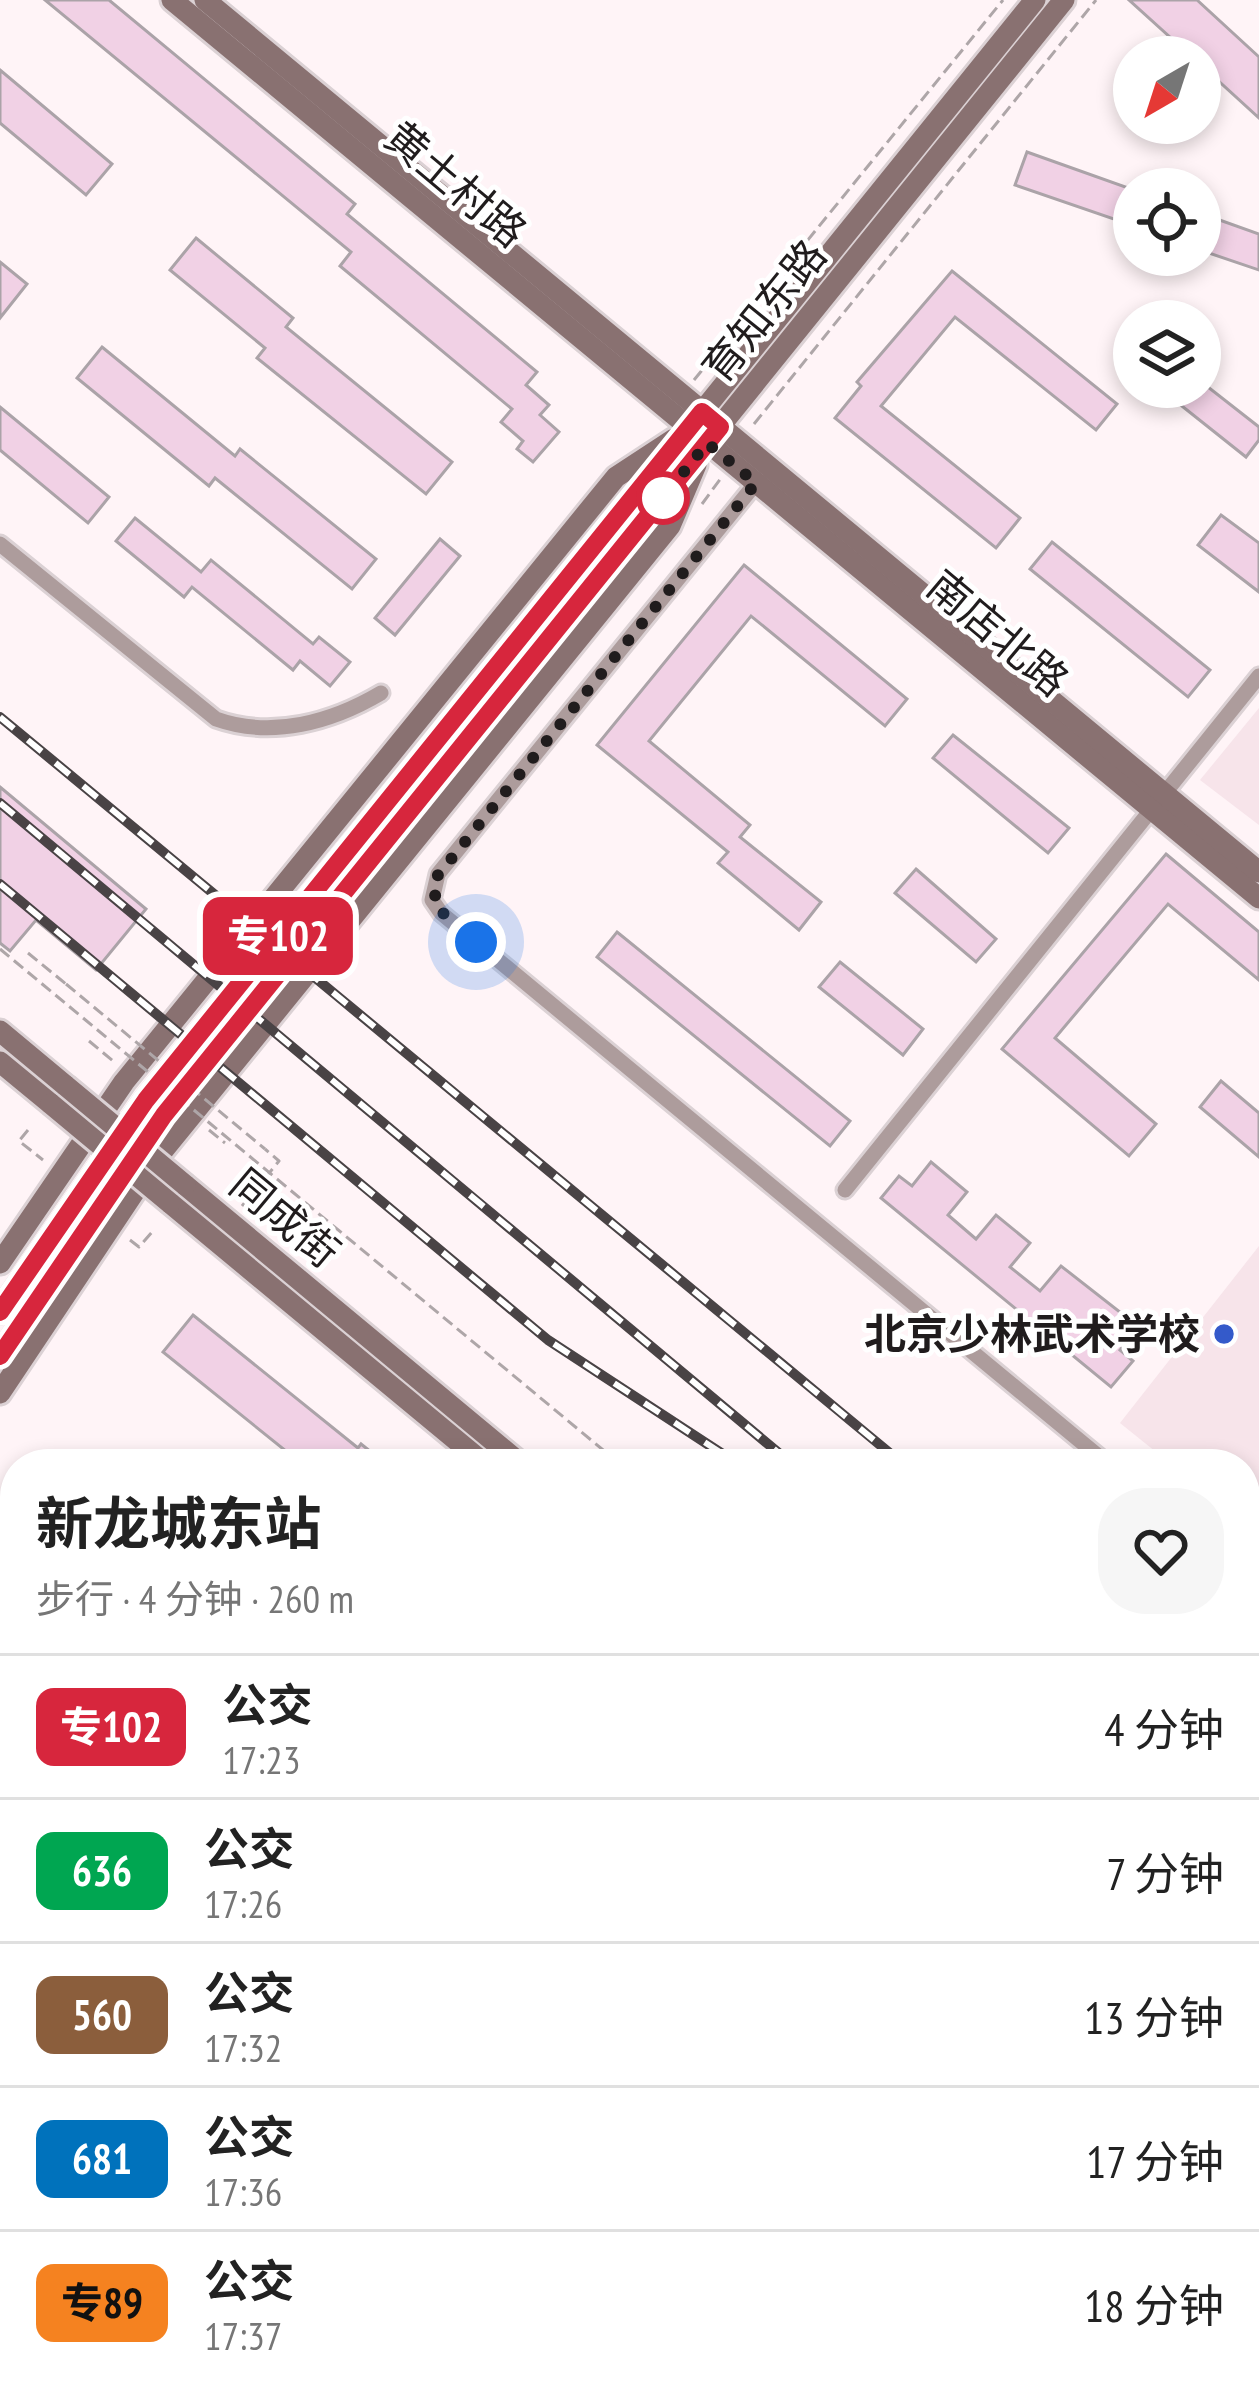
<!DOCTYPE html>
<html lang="zh">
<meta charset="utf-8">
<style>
:root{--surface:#fff;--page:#f6f6f6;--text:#222;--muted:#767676;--line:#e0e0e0}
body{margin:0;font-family:"PT Sans Narrow","Noto Sans SC",sans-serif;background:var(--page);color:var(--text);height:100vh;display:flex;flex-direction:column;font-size:45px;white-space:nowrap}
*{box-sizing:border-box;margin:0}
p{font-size:39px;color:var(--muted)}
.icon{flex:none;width:66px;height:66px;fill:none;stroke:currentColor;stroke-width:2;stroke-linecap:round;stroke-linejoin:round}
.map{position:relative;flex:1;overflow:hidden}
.drawer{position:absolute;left:0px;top:1449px;width:1260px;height:951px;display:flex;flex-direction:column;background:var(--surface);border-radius:48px 48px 0 0;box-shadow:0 6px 18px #0003}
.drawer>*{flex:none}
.badge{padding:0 24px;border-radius:18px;font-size:42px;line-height:78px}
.needle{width:78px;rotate:219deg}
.fabs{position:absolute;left:1113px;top:36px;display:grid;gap:24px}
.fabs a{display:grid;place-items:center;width:108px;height:108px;border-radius:50%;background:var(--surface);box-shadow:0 6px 18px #0003;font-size:60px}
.you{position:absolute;width:60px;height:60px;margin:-30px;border:9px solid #fff;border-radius:50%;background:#1a73e8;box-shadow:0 0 0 18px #1a73e833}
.map>.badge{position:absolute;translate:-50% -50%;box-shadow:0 0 0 6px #fff}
.round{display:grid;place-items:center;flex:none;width:126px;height:126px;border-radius:48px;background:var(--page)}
.headline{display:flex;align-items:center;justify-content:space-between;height:204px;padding:0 36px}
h1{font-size:57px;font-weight:700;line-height:90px}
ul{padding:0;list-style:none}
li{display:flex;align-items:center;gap:36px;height:144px;padding:0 36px;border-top:3px solid var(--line)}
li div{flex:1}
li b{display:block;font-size:45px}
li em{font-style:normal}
li .badge{min-width:132px;font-weight:700;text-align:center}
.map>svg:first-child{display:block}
.built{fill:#f7e4ea}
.building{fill:#f1d1e5;stroke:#aba3a8;stroke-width:3}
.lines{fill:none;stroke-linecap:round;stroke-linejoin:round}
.street-casing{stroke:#dbd1d4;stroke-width:21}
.secondary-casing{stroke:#dbd1d4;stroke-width:27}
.path{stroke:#aea6a8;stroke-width:3;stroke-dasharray:12 6;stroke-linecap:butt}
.street{stroke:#ad9c9c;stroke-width:15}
.secondary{stroke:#897171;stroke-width:21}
.rail-casing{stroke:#494345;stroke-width:10}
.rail{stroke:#fff;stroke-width:6;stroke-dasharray:18;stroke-linecap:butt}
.secondary-bridge-casing{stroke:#dbd1d4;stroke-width:27;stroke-linecap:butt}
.path-bridge{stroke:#aea6a8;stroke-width:3;stroke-dasharray:12 6;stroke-linecap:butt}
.secondary-bridge{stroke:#897171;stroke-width:21}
.line-casing{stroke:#fff;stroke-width:27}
.line{stroke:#d7263d;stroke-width:18}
.walk{stroke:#201c1d;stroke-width:12;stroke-dasharray:0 21.6}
.stop-dot{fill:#fff;stroke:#d7263d;stroke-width:6}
.poi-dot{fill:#345aca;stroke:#fff;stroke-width:4.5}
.labels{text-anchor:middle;stroke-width:10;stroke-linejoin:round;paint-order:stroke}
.street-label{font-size:42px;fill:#201c1d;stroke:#fff}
.poi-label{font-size:42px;font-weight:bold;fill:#201c1d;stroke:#fff;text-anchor:end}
</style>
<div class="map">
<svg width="1259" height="2399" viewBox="0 0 1259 2399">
<rect width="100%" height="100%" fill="#fff4f7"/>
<g class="built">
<polygon points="1259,708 1259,825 1200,780"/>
<polygon points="1259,1246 1259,1536 1245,1525 1245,1464 1171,1464 1120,1423"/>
<polygon points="808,2385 889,2385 894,2399 800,2399"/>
</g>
<g class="building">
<polygon points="45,0 109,0 355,204 347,214 537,372 526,385 549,405 540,415 559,432 533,462 517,449 523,441 501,422 512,409 340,266 351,252"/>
<polygon points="1129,0 1197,0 1259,57 1259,118 1200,64 1200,57 1192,57"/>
<polygon points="0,70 112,164 86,195 0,123"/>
<polygon points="1027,152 1134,190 1134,226 1015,185"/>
<polygon points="1200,213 1259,234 1259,270 1200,250"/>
<polygon points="196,238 293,318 286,327 452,462 426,494 257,358 265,348 170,270"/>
<polygon points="0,262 27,284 0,318"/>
<polygon points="952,271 1117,404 1096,430 955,317 881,406 1020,518 996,548 835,418 861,386 857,382"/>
<polygon points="102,347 235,456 240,449 376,559 352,589 215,478 209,486 77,378"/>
<polygon points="1158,387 1208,387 1259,427 1259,440 1246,457"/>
<polygon points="0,407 109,497 88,523 0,450"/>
<polygon points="1221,515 1259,543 1259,592 1198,545"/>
<polygon points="135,518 201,572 211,560 313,644 319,637 350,662 330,686 300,661 293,670 192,587 184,597 116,541"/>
<polygon points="440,539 460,556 395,635 375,618"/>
<polygon points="1052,542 1210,670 1188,697 1030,569"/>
<polygon points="744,565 907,699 885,726 751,616 649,741 750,825 740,837 821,902 799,930 718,863 728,852 597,745"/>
<polygon points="953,735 1069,828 1048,853 933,758"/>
<polygon points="0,787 146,909 96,970 36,920 10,951 0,943"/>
<polygon points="1166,854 1259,932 1259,980 1168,904 1055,1038 1156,1124 1129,1156 1002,1049"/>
<polygon points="916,869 996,939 976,962 895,893"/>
<polygon points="617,932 850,1121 830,1146 597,957"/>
<polygon points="840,962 923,1029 903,1055 819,987"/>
<polygon points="1221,1081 1259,1113 1259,1157 1200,1107"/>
<polygon points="931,1162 967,1192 948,1215 976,1239 996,1215 1030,1243 1010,1267 1040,1291 1061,1266 1139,1327 1120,1350 1133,1361 1111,1387 881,1198 899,1176 912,1186"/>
<polygon points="193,1315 358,1448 361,1444 386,1464 302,1464 163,1352"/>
<polygon points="0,1643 15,1652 15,1701 0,1692"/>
<polygon points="0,1769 15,1779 15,1838 0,1829"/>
<polygon points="0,1961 15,1973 15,2035 0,2024"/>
<polygon points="0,2169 15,2181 15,2233 0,2221"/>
</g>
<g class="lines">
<g class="street-casing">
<g id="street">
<polyline points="756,483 438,874 432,900 441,913 1108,1464"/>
<path d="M0 544 216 719C272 739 332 722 381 693"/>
<polyline points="845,1190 1259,676"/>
<polyline points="1245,1577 1259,1588"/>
</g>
</g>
<g class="secondary-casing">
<g id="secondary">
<polyline points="172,0 1259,898"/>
<polyline points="205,0 1259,872"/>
<polyline points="0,1031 66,1086"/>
<polyline points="0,1062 51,1104"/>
<polyline points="185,1185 521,1464"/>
<polyline points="170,1203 485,1464"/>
<polyline points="0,1263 124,1082 616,477 674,439"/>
<polyline points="0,1312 146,1100 1035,0"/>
<polyline points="0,1356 164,1115 1064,0"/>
<polyline points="0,1393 157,1158 670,526 696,465"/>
<polyline points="1245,2066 1259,2077"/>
<polyline points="1245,2095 1259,2107"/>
<polyline points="718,2399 727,2385"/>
</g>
</g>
<g class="path">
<polyline points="694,380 1003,0"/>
<polyline points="754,424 1096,0"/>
<polyline points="702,504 721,478"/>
<polyline points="28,953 66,984"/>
<polyline points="89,1041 113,1061"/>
<polyline points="28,1130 19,1141 43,1160"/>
<polyline points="209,1130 225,1143"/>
<polyline points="242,1206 279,1161 265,1149"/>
<polyline points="130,1240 139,1247 152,1232"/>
<polyline points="538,1454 551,1464"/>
<polyline points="1245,1964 1259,1976"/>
<polyline points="1245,1983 1259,1995"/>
<polyline points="686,2399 694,2385"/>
<polyline points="752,2399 760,2385"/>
</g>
<use href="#street" class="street"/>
<use href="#secondary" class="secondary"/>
<g class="rail-casing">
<g id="rail">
<polyline points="0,717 903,1464"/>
<polyline points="0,803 792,1464"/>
<polyline points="0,884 548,1340 738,1464"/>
<polyline points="1245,1767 1259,1779"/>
<polyline points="1245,1811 1259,1822"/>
<polyline points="1245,1853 1259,1864"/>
<polyline points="1245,1887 1259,1898"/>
</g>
</g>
<use href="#rail" class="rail"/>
<g class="secondary-bridge-casing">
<g id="secondary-bridge">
<polyline points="66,1086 185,1185"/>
<polyline points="51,1104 170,1203"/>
</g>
</g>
<g class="path-bridge">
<polyline points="0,949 620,1464"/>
<polyline points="66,984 265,1149"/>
</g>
<use href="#secondary-bridge" class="secondary-bridge"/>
</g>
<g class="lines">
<g class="line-casing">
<polyline id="line" points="0,1312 146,1100 702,412 720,427 164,1115 0,1356"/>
</g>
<use href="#line" class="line"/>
<polyline class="walk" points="476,942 436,907 434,880 756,483 707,443 663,498"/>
</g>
<circle class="stop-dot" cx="663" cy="498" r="24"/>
<circle class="poi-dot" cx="1224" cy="1334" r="12"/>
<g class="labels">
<g class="street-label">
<text transform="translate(456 184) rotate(40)" y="15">黄土村路</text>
<text transform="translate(764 311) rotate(-51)" y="15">育知东路</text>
<text transform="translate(998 633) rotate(40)" y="15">南店北路</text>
<text transform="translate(285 1218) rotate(40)" y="15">同成街</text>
</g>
<g class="poi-label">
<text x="1200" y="1349">北京少林武术学校</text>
</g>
</g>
</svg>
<div class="fabs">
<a><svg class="needle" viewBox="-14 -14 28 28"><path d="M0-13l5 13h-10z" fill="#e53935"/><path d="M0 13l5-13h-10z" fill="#767676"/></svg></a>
<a><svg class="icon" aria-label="locate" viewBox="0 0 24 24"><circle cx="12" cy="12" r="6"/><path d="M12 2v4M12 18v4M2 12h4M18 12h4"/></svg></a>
<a><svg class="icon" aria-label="layers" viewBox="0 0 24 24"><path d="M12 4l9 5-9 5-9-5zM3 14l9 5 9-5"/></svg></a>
</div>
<div class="you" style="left:476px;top:942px"></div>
<b class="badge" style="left:278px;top:936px;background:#d7263d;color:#fff">专102</b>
<section class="drawer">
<div class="headline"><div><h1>新龙城东站</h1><p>步行 · 4 分钟 · 260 m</p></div><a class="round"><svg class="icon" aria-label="heart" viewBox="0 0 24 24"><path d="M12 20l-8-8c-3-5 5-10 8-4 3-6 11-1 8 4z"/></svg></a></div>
<ul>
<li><span class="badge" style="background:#d7263d;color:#fff">专102</span><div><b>公交</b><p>17:23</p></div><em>4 分钟</em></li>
<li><span class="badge" style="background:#00a651;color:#fff">636</span><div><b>公交</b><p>17:26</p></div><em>7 分钟</em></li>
<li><span class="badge" style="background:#8b5e3c;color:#fff">560</span><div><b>公交</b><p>17:32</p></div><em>13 分钟</em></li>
<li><span class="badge" style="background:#0072bc;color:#fff">681</span><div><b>公交</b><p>17:36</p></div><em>17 分钟</em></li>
<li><span class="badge" style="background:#f58220;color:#111">专89</span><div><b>公交</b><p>17:37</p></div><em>18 分钟</em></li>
</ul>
</section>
</div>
